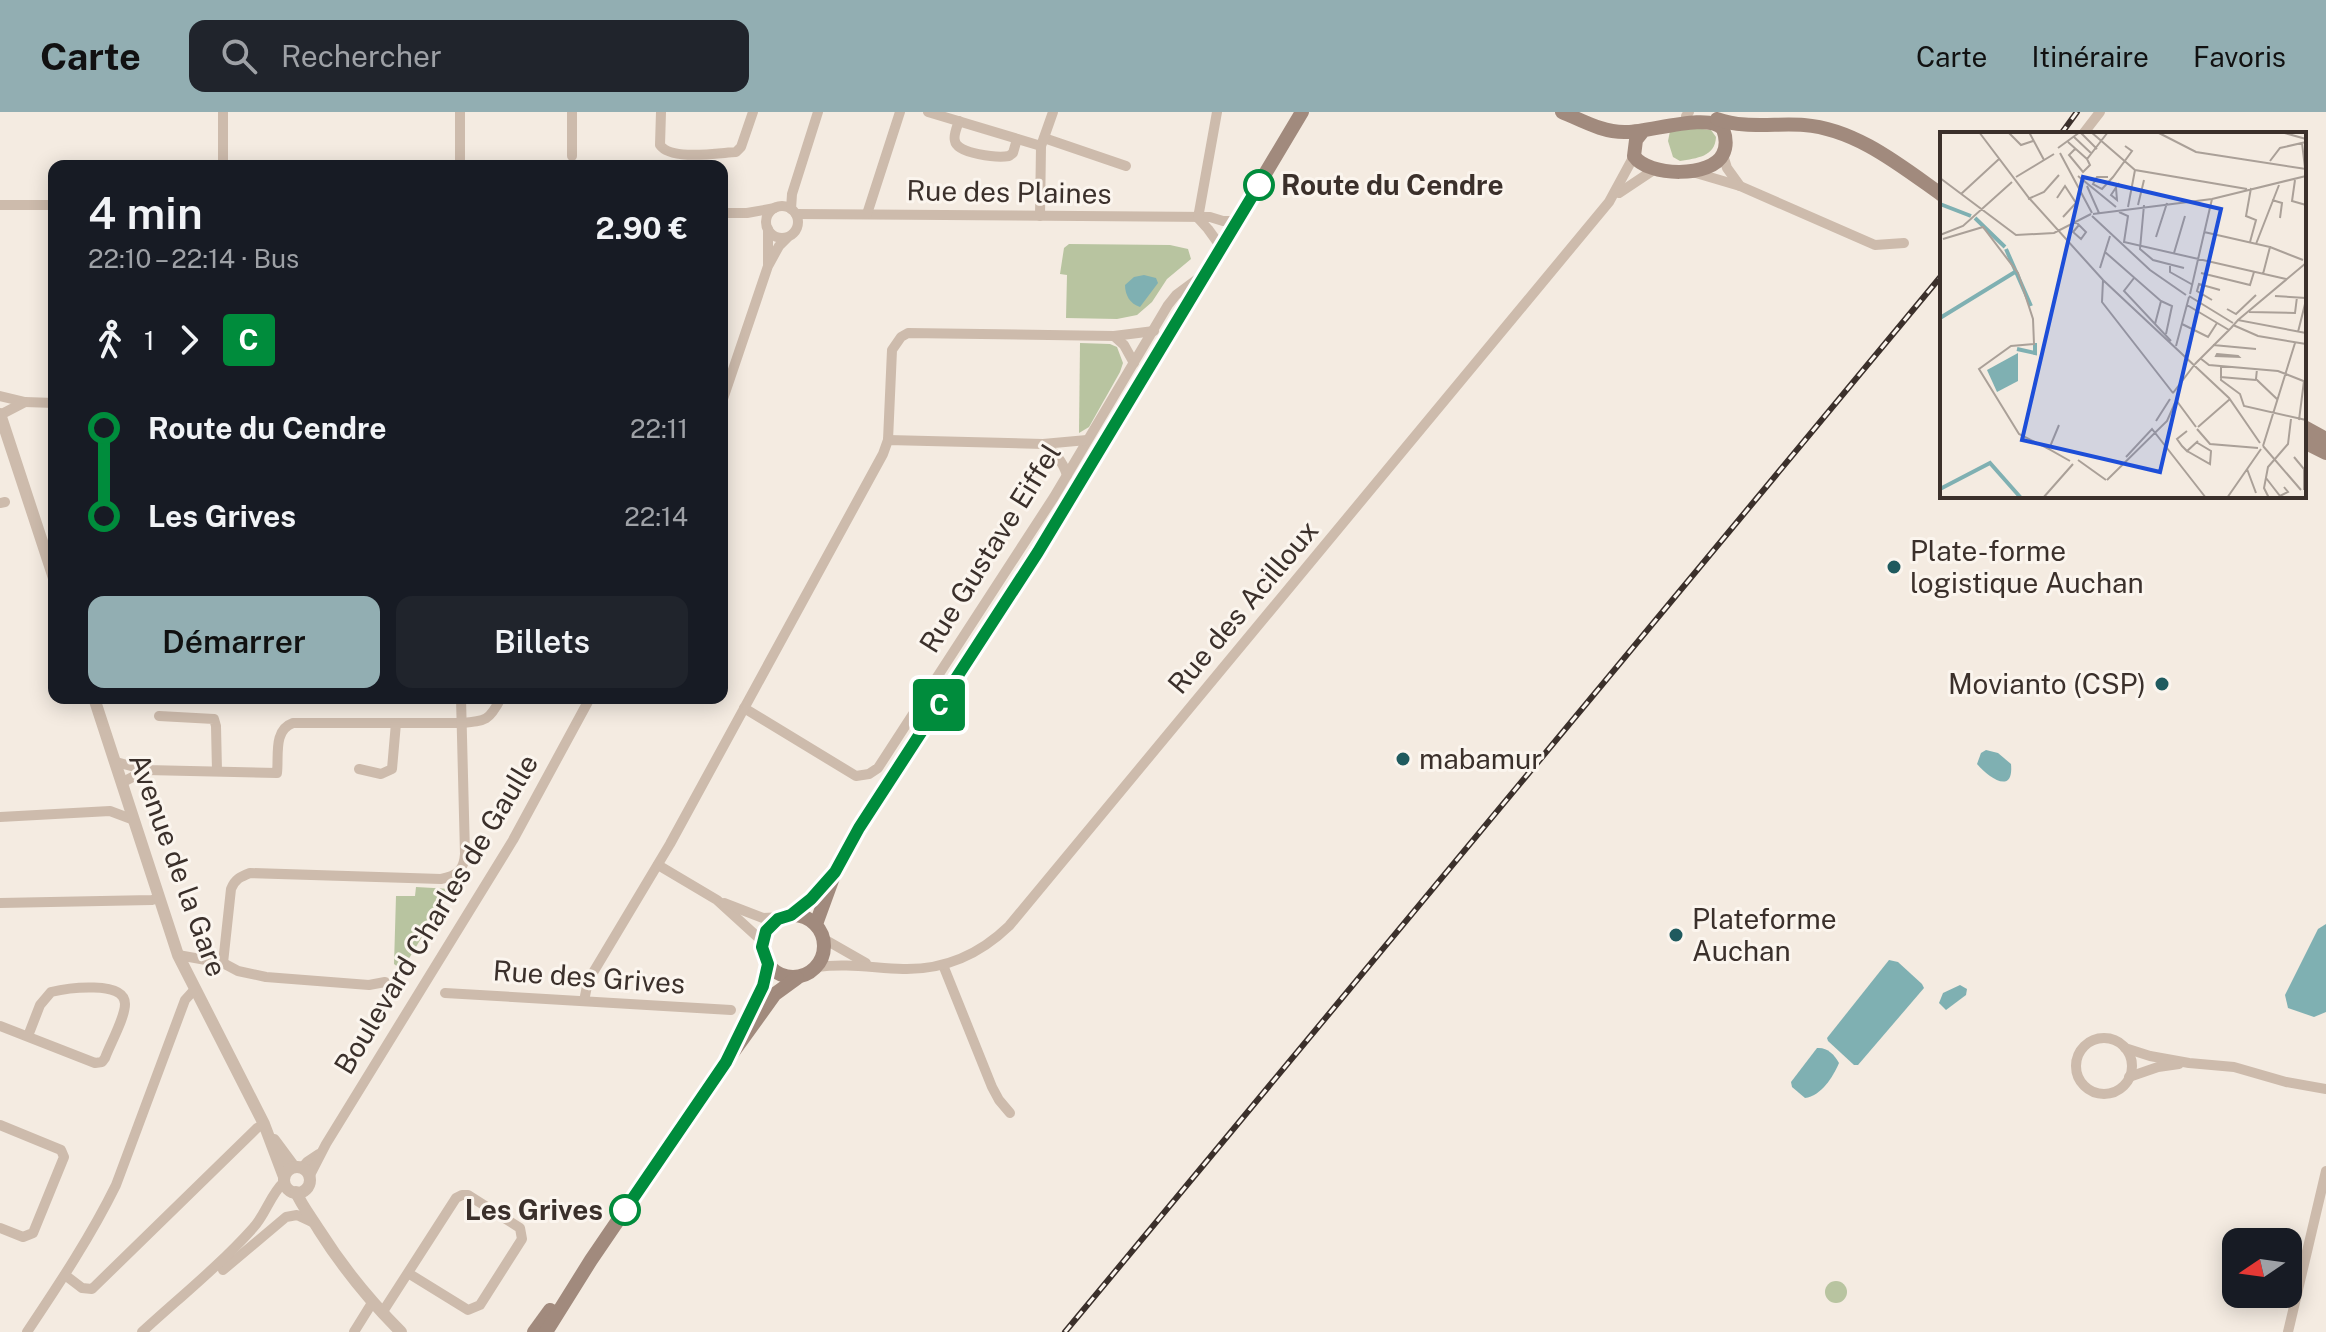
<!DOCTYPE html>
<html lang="fr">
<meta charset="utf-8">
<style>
:root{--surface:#171b24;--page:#20242c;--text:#f1f3f6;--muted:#9ea1a6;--accent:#92aeb2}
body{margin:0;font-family:"Public Sans",sans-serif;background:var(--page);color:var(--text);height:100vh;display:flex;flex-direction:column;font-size:30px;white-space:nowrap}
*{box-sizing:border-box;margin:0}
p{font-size:26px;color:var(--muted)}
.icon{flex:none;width:44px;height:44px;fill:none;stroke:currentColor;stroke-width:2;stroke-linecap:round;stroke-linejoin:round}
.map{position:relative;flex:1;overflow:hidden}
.side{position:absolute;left:48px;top:48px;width:680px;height:544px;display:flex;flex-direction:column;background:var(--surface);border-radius:16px;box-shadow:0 4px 20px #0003}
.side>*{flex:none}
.badge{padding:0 16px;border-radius:6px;font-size:28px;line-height:52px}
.needle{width:52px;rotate:257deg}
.fabs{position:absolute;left:2222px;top:1116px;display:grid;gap:16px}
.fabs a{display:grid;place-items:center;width:80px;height:80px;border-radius:16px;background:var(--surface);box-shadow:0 4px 20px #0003;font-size:40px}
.map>.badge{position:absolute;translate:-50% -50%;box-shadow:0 0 0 4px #fff}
.legs{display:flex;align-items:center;gap:12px;height:88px;padding:0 40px;font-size:26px}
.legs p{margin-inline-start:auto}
.summary{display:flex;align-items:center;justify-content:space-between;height:136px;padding:0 40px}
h1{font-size:44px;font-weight:600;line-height:60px}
.action{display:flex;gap:16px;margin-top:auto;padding:16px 40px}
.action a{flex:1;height:92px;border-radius:16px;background:var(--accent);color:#111;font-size:32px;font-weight:600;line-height:92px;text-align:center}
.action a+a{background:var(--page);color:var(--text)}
ul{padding:0 40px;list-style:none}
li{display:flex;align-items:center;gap:28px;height:88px;font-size:30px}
li i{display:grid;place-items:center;width:12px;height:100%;margin:0 10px;background:currentColor}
li i::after{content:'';width:20px;height:20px;margin:-10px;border:6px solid;border-radius:50%;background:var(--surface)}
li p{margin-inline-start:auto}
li:first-child i{background:linear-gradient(#0000 50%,currentColor 0)}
li:last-child i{background:linear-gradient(currentColor 50%,#0000 0)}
header{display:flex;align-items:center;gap:48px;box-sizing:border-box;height:112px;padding:0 40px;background:var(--accent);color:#111}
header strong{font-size:38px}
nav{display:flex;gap:44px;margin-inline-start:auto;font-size:28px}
.search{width:560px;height:72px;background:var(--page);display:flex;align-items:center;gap:20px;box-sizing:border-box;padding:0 28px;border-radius:16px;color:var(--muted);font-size:30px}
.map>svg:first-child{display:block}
.green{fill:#b8c4a0}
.water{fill:#7fb0b2}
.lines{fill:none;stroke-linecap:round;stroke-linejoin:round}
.minor{stroke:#cdbbac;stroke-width:10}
.tertiary{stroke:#cdbbac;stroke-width:12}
.secondary{stroke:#a18a7d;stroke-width:14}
.rail-casing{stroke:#3b302b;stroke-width:6}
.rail{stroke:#fbf5ee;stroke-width:3;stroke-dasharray:9;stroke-linecap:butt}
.line-1-casing{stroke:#fff;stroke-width:18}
.line-1{stroke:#008c3c;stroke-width:12}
.stop-1-dot{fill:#fff;stroke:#008c3c;stroke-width:4}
.poi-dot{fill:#1f5a5e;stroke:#fbf5ee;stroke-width:3}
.labels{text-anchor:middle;stroke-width:6;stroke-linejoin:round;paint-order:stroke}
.stop-label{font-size:28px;font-weight:bold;fill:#3b302b;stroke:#fbf5ee;text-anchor:start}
.street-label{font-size:28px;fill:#3b302b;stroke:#fbf5ee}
.poi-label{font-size:28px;fill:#3b302b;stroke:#fbf5ee;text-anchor:start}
.inset-river{fill:none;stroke:#7fb0b2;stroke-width:4}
.inset-road{fill:none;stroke:#aaa098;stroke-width:2}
.view{fill:#1d4ed8;fill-opacity:0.15;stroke:#1d4ed8;stroke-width:4}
.inset-edge{fill:none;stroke:#3b302b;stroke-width:4}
</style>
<header>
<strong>Carte</strong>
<div class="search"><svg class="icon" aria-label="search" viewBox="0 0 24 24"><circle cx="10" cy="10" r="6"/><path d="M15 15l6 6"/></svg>Rechercher</div>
<nav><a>Carte</a><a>Itinéraire</a><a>Favoris</a></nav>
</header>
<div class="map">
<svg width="2326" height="1220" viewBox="0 0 2326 1220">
<rect width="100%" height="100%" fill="#f4ebe1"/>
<g class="green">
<path d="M1684 15 1711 18 1716 25C1715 45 1697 46 1680 49L1673 45 1668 29 1670 19Z"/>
<polygon points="1069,132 1170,133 1188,137 1191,147 1167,167 1152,190 1137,203 1117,207 1066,206 1067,163 1060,162 1064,136"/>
<polygon points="1080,231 1110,232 1117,235 1123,251 1120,260 1089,315 1079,321"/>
<polygon points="416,775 451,777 402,858 394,852 396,784 415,784"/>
<circle cx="1836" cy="1180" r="11"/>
</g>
<g class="water">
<path d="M1144 163 1156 166 1158 171 1140 195C1130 192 1125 183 1125 173L1134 165Z"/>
<path d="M1986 638 1998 641 2011 652C2014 684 1988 665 1977 652L1981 641Z"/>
<polygon points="2326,812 2326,900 2314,905 2288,896 2285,883 2318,817"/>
<polygon points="1889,848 1898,850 1922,872 1924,876 1858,953 1854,953 1828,929 1827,926"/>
<polygon points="1960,873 1967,877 1966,883 1946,898 1939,891 1943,881"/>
<path d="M1817 936C1827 935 1834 942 1839 951 1833 965 1821 984 1805 986L1792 975 1791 970Z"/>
</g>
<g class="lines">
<g class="minor">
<polyline points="223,0 223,54"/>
<polyline points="572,0 572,44"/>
<path d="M661 0 660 33C671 49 718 41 736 40L741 35 753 0"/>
<polyline points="928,0 1041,34"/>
<polyline points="1686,4 1689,0"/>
<path d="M959 9C957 15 953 23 955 29 957 42 998 46 1009 44L1013 41 1017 27"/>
<polyline points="2083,22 2100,0"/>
<polyline points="1044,26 1126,54"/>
<polyline points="1723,43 1727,56 1740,74 1875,133 1904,131"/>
<polyline points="460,54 460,0"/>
<polyline points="1696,61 1740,74"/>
<polyline points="1619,81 1655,57"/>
<polyline points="0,93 54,93"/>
<circle cx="782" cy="110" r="16"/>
<polyline points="791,97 792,82 818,0"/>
<polyline points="722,101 747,101 775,96"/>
<polyline points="796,102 1210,105 1223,109 1236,109"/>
<polyline points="867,102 900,0"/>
<polyline points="1040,104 1041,34 1053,0"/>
<polyline points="1198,106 1217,0"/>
<polyline points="1198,106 1208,117 1221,135"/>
<polyline points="768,117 768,152"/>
<polyline points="1114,224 1124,233 1134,251"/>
<polyline points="0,284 25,290 54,291"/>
<polyline points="722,290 768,154 779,134 787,126"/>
<polyline points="0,303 25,290"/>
<polyline points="888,328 892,238 901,225 908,221 1114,224 1154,219"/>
<path d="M1043 332C1055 341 1062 348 1067 363"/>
<polyline points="0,391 5,390"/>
<polyline points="744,596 856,664 869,662 878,656 1054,385 1168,193 1176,183 1203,163"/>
<polyline points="159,604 214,607 216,614 217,659"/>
<path d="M116 650 146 658 277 661C279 644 273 618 293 611H461C486 609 489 609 501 586"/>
<polyline points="359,657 381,662 392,657 396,611"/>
<polyline points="123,670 146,658"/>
<polyline points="0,705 110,699 134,708"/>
<polyline points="658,753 717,788 762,829"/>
<polyline points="0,791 152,788 159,786"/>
<polyline points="724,791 763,806 783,805"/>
<polyline points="824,827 866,851"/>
<polyline points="178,843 223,851 238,859 266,865 369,873 385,870"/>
<path d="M223 851 231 777C235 767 240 765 250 761L441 767C457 764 464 758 465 742L461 586"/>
<polyline points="943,853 992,975 999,988 1010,1001"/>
<path d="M817 855C847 851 873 856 903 857 944 858 980 842 1009 814L1609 90 1634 44"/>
<polyline points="445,881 731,898"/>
<polyline points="584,889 588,869 670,732 883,342 888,328 1043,332 1087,328"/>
<path d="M0 914 95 951 102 950 105 946C110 932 125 906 125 892 125 868 67 876 51 880L40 893 28 924"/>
<circle cx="2104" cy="954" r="28"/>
<polyline points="2125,936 2150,944 2189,951 2234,955 2286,970 2326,977"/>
<polyline points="2129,965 2158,955 2179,952"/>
<polyline points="0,1013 61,1038 64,1045 33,1121 23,1125 0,1116"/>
<polyline points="302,1056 307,1050 319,1042"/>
<polyline points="309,1065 326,1032 513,728 590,586"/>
<polyline points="223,1158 286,1105 297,1103 312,1110"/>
<polyline points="65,1163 82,1176 92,1177 257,1016 264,1012"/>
<polyline points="382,1201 456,1086 462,1083 468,1083 520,1116 522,1127 480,1193 468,1198 408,1161"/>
<path d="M27 1220C59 1172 91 1124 116 1073L185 888 195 877"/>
<path d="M142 1220C179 1186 219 1154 253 1116 266 1102 270 1083 284 1070"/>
<polyline points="354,1220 372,1191"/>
<polyline points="2288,1220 2326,1059"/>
</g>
<g class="tertiary">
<polyline points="0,302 54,466"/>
<polyline points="94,586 178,843 264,1012 284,1065"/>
<polyline points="274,1028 294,1055"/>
<circle cx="297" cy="1068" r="13"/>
<path d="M296 1080C302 1094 311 1105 319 1118 343 1156 370 1189 401 1220"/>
</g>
<g class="secondary">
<path d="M1562 0C1583 9 1604 21 1627 20 1651 20 1709 0 1723 17 1726 25 1727 34 1723 42 1712 66 1648 65 1634 44L1636 28 1644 18"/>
<path d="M1717 7C1744 17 1775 11 1804 13 1856 17 1901 54 1942 83"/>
<polyline points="2304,315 2326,327"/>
<polyline points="2304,330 2326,341"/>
<circle cx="793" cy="834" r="31"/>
<polyline points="791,803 811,787 831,764"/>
<polyline points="816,812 835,760 859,716 1086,362 1302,0"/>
<polyline points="744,915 763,874 768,852"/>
<polyline points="534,1220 550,1198"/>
<polyline points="546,1220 591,1148 726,950 775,882 797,866"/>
</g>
<g class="rail-casing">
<g id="rail">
<polyline points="2061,22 2077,0"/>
<polyline points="1065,1220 1942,163"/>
</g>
</g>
<use href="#rail" class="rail"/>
</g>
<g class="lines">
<g class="line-1-casing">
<polyline id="line-1" points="625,1098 726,950 763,874 768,852 762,835 766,819 778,807 791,803 811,787 835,760 859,716 1038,440 1259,73"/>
</g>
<use href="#line-1" class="line-1"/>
</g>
<g class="stop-1-dot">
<circle cx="1259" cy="73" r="14"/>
<circle cx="625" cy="1098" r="14"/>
</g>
<g class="poi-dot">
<circle cx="1894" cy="455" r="8"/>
<circle cx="2162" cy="572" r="8"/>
<circle cx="1403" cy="647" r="8"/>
<circle cx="1676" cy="823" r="8"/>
</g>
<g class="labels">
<g class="stop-label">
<text x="1281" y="83">Route du Cendre</text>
<text x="603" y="1108" text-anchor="end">Les Grives</text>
</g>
<g class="street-label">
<text transform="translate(1009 80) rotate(1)" y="10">Rue des Plaines</text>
<text transform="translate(990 436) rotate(-58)" y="10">Rue Gustave Eiffel</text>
<text transform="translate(1243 495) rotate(-50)" y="10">Rue des Acilloux</text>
<text transform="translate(178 753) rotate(70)" y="10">Avenue de la Gare</text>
<text transform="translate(436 802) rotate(-59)" y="10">Boulevard Charles de Gaulle</text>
<text transform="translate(589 865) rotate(4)" y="10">Rue des Grives</text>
</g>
<g class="poi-label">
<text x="1910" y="449">Plate-forme<tspan x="1910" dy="32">logistique Auchan</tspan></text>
<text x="2146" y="582" text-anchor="end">Movianto (CSP)</text>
<text x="1419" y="657">mabamur</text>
<text x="1692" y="817">Plateforme<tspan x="1692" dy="32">Auchan</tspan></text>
</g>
</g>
<g transform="translate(1940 20)">
<rect width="366" height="366" fill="#f4ebe1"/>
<path d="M78 221V249L57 260 47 238Z" fill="#7fb0b2"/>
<path class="inset-river" d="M0 72 31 84M35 86 65 115M66 117 91 174M0 186 75 140M77 217 95 221V211M0 357 50 331 81 366"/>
<path class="inset-road" d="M39 0 89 66 163 148 289 266 320 311M68 0 81 13 93 9M89 0 104 28M140 0 157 17M151 0 195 38 307 57M217 0 256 20 366 37M341 0 366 7M134 5 152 22M128 10 147 27 168 0M362 11 365 36M118 16 140 0M135 17 129 23 143 40 150 33 147 27M120 21 152 81M330 29 340 16 366 10M138 44 176 75M76 45 114 22M168 45H157L153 52 162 57 173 45 192 19 185 14M0 46 76 103 114 101 151 82M355 48 352 69 366 73M147 54 159 81M176 56 177 68 171 63 179 51M21 62 59 27M117 66 125 54 136 71 123 85M88 67 104 60 119 43M332 68 342 71 340 86M198 73 204 48M204 73 200 117 213 128 244 136M188 75 195 38M179 80 188 84 184 110 346 147M153 82 272 67 366 44M152 84 210 138 246 163M135 89 146 100 141 107 133 100 139 93M264 100 330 115 323 142M0 103 23 94 72 50M216 105 227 71M3 107 43 95 78 141 93 187 94 212 71 214 39 237 79 302 109 317M310 110 316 88 306 84 311 56M316 112 339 53M330 115 363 128M165 120 221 169 215 192M234 121 245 84M230 132V140L253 153M160 136 170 104M261 141 310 153 314 140M194 146 184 159 231 209M163 148 162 170 233 261M250 162 272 67M249 164 293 191M335 164 366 166M272 168 257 159 259 152 280 158M221 169 232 174 226 202M247 173 289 198M287 177 296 182 316 163M309 180 355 181 357 165M298 188 366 131M242 192 268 205 277 191M293 193 318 204 366 212M291 196 298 188 366 201M358 200 366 168M273 213 316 217M236 214 249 165M277 222 298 224 299 225 276 224ZM260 226 269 233 338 239 366 250M255 232 291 196M281 234V248L300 262 304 274 366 288M317 237 316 247 338 268M280 245 316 248M233 261 255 232M236 268 256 295M359 288 364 249M216 289 230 267M119 293 109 317 130 329M258 295 290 267M257 297 270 312 318 316M247 299 237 307 242 314 247 319 258 309M323 314 355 211M323 314 361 358M247 319 270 332 271 319 256 310M186 325 212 297 266 366M354 325 364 337V358M138 328 166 348M307 337 316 361M326 346 340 364 348 360 344 355M167 348 227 289 235 271M103 366 133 332M287 366 321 317M329 366 324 356 328 335 348 312 351 287"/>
<path class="view" d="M143 45 281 77 220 340 82 308Z"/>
<rect width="366" height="366" class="inset-edge"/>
</g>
</svg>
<div class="fabs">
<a><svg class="needle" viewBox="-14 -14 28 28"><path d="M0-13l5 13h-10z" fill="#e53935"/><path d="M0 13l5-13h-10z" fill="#9ea1a6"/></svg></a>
</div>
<b class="badge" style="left:939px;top:593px;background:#008c3c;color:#fff">C</b>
<section class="side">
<div class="summary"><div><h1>4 min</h1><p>22:10 – 22:14 · Bus</p></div><b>2.90 €</b></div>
<div class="legs"><svg class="icon" aria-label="walk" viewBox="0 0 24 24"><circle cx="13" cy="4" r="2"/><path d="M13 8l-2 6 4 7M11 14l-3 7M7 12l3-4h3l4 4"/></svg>1<svg class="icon" aria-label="forward" viewBox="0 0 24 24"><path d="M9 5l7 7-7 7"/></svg><b class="badge" style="background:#008c3c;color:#fff">C</b></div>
<ul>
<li><i style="color:#008c3c"></i><b>Route du Cendre</b><p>22:11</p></li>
<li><i style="color:#008c3c"></i><b>Les Grives</b><p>22:14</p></li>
</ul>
<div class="action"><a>Démarrer</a><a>Billets</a></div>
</section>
</div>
